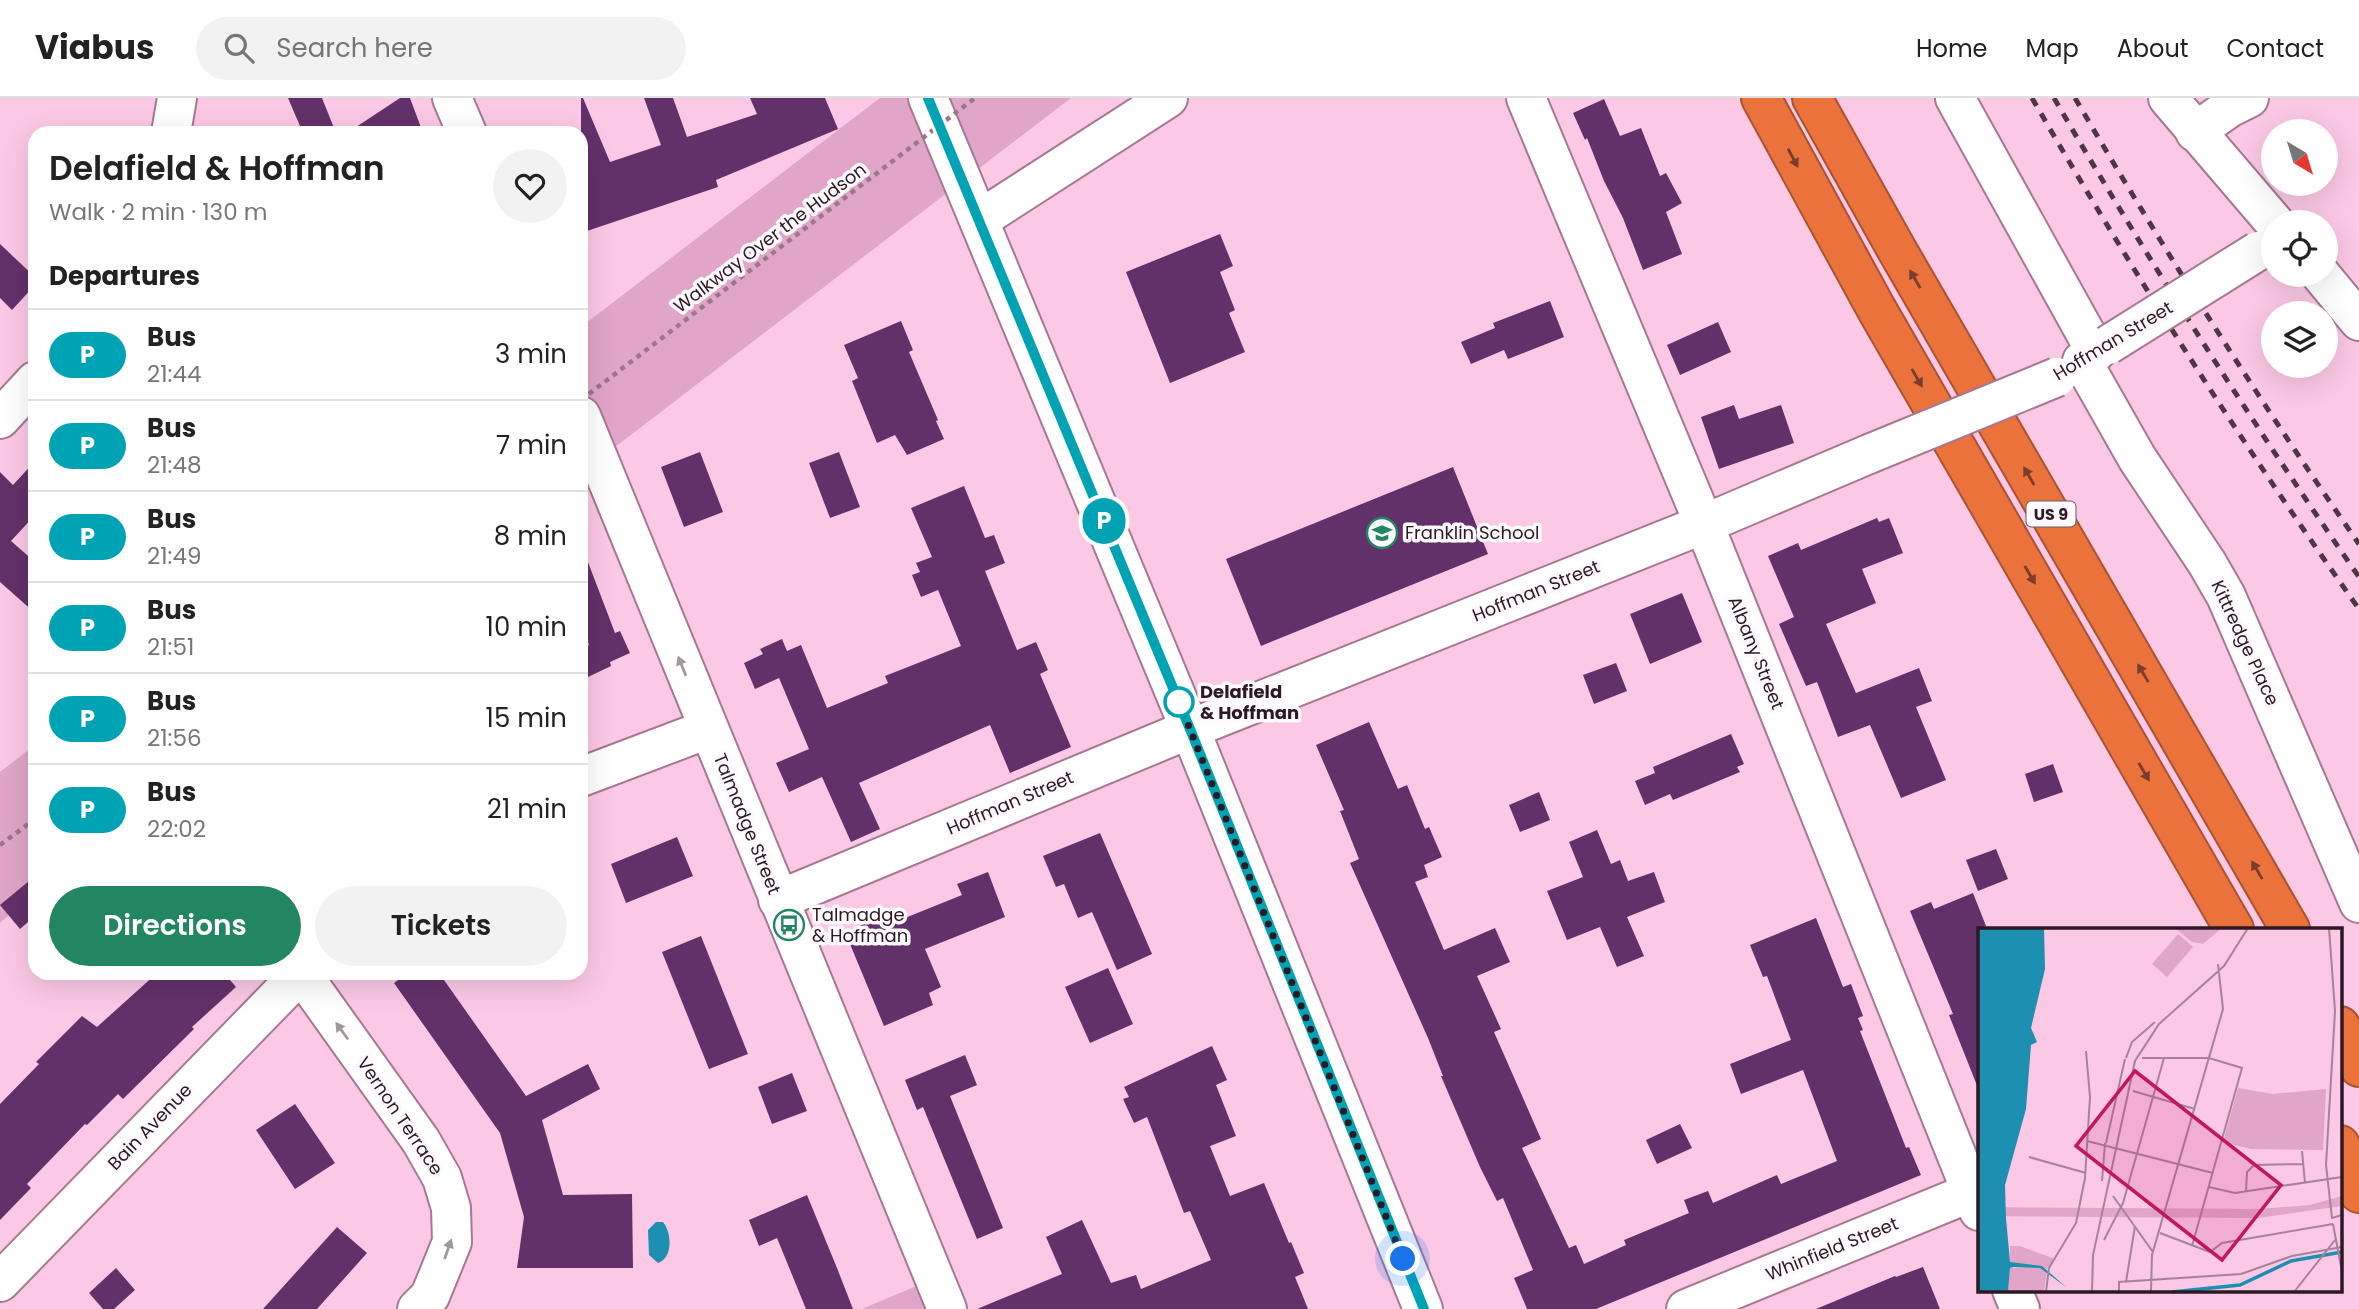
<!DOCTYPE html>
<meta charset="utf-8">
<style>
:root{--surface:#fff;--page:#f2f2f2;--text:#222;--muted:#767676;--line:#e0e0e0;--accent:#218661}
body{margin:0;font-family:Poppins,sans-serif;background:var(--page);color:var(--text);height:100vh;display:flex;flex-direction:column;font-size:26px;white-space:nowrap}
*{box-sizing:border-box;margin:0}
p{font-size:23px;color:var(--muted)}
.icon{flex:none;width:38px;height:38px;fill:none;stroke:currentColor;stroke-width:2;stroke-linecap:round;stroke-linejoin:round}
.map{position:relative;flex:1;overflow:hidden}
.side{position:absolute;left:28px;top:28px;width:560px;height:854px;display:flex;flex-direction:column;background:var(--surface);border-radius:21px;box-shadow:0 7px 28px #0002}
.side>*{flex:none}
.badge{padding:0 14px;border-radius:23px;font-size:24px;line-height:46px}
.needle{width:46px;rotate:142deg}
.buttons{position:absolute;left:2261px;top:21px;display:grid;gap:14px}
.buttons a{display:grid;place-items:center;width:77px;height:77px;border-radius:50%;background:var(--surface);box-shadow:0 7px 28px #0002;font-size:35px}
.you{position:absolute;width:35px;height:35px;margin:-18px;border:5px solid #fff;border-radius:50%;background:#1a73e8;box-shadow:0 0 0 10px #1a73e833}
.map>.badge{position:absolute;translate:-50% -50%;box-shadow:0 0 0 4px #fff}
h2{padding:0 21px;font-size:26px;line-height:63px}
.round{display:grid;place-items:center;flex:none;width:74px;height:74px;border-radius:37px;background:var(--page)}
.overview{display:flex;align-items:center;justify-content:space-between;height:119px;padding:0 21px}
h1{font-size:33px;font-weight:600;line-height:52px}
.action{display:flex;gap:14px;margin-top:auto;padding:14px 21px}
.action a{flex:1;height:80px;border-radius:42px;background:var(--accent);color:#fff;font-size:28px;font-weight:600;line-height:80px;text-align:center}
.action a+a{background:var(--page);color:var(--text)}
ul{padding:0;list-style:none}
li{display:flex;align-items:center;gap:21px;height:91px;padding:0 21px;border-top:2px solid var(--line)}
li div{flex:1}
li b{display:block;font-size:26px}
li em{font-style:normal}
li .badge{min-width:77px;font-weight:700;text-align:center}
header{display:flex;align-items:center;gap:42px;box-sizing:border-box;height:98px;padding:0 35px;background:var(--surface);border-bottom:2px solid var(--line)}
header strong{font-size:33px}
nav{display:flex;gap:38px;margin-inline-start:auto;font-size:24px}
.search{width:490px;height:63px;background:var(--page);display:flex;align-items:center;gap:18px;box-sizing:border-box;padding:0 24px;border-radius:38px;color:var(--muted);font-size:26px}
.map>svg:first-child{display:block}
.green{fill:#e0a5c8}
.water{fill:#1d8fb0}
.building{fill:#633169}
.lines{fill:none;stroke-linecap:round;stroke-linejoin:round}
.minor-casing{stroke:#a77893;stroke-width:42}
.highway-casing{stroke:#a85333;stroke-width:42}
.path{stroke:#9b778c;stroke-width:4.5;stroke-dasharray:5 5;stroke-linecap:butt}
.minor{stroke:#fff;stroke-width:38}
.highway{stroke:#eb723b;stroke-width:38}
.rail{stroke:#4e3644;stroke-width:5;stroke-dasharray:9 9;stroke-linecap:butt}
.minor-bridge-casing{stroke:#a77893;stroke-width:42;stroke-linecap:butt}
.path-bridge{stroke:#9b778c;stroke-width:4.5;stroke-dasharray:5 5;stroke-linecap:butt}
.minor-bridge{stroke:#fff;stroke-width:38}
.oneway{fill:#783d2d}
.oneway2{fill:#a0989c}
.line-casing{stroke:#fff;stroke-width:16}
.line{stroke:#00a3b4;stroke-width:10}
.walk{stroke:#2c1924;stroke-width:7;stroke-dasharray:0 12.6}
.stop-dot{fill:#fff;stroke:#00a3b4;stroke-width:3.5}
.labels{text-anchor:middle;stroke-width:7;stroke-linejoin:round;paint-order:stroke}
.shield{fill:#fef9fc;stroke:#6b5c65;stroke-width:2}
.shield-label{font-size:16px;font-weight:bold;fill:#2c1924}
.street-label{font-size:18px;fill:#2c1924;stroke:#fef9fc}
.poi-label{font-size:18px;fill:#2c1924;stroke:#fef9fc;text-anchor:start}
.stop-label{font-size:18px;font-weight:bold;fill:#2c1924;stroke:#fef9fc;text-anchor:start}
.inset-river{fill:none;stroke:#1d8fb0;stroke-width:3.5}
.inset-road{fill:none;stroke:#a88298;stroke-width:2}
.view{fill:#c2185b;fill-opacity:0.15;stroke:#c2185b;stroke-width:3.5}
.inset-edge{fill:none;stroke:#2c1924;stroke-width:3.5}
</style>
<header>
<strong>Viabus</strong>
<div class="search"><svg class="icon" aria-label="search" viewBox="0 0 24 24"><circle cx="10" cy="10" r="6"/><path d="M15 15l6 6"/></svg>Search here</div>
<nav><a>Home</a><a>Map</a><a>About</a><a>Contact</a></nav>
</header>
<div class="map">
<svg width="2359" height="1211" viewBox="0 0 2359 1211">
<rect width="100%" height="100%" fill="#fbc8e5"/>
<g class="green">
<polygon points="880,0 1071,0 581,375 581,229"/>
<polygon points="35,647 35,794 0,825 0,674"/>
<polygon points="921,1186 932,1211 862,1211"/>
</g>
<path class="water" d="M656 1124H663C672 1135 673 1160 658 1165L649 1157 648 1132Z"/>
<g class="building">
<polygon points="288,0 322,0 336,35 303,35"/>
<polygon points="400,0 410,0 423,35 347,35"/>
<polygon points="581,0 583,0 610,64 661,47 644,0 673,0 687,39 757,16 750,0 825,0 838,31 716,82 718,89 581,135"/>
<polygon points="1604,1 1620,38 1641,30 1660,78 1666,75 1682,105 1666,114 1682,156 1643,172 1623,120 1604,83 1587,40 1585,42 1573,15"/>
<polygon points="1220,136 1233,168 1220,174 1235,212 1229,215 1245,254 1170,285 1126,174"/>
<polygon points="0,146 35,179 35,187 12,212 0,200"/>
<polygon points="1550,203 1564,239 1508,261 1504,252 1471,266 1461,244 1495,230 1493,225"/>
<polygon points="901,223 913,252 909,254 938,322 936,323 944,341 907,357 895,337 877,345 852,283 858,280 844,247"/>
<polygon points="1718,224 1731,254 1680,277 1667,247"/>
<polygon points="1734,307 1739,321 1781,307 1794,345 1719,371 1701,319"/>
<polygon points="700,354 723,414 684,429 661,369"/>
<polygon points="839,354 860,409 830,420 809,365"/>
<polygon points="35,363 35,417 11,443 35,464 35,515 0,484 0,374 13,387"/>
<polygon points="1453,369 1488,456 1261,548 1226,461"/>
<polygon points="964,388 985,440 994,437 1005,465 985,473 1017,552 1036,544 1048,572 1040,576 1071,649 1010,675 990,627 859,685 880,731 851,744 822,679 789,694 776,665 809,651 779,580 755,591 744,565 763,556 760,551 782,541 787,553 801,547 827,610 888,585 885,578 961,548 938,492 921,499 912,477 920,474 916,465 932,459 911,410"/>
<polygon points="1877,420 1879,424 1889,420 1903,455 1862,471 1876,505 1826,526 1856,595 1919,570 1932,603 1916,609 1946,682 1901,700 1870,627 1838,639 1817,584 1806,588 1779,526 1794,519 1768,458 1798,445 1801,452"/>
<polygon points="583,451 615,535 620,533 630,555 610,564 611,568 588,579 581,563 581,551 589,547 581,526 581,452"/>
<polygon points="1682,495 1702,544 1650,566 1630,516"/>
<polygon points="1616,565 1627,593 1594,606 1583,577"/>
<polygon points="1369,624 1398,691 1407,687 1425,731 1429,729 1442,759 1424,767 1428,779 1415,784 1444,852 1495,830 1510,864 1477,878 1501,931 1494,934 1541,1041 1522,1050 1569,1150 1576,1147 1584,1166 1626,1147 1624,1142 1689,1115 1684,1102 1708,1093 1713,1105 1777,1077 1781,1086 1837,1063 1803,972 1741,996 1730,966 1791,942 1767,878 1763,879 1750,847 1816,820 1843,889 1851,886 1863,918 1858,920 1863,932 1860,933 1906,1050 1909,1049 1921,1077 1596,1211 1527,1211 1514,1180 1533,1172 1503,1100 1497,1103 1480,1069 1441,978 1443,978 1428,940 1350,765 1359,761 1340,713 1344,712 1316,647"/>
<polygon points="1731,636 1744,666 1737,669 1740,674 1673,702 1670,696 1645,707 1635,683 1655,675 1653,669"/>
<polygon points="2053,666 2063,694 2034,704 2025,676"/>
<polygon points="1539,694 1550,722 1520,734 1509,707"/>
<polygon points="1597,732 1611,766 1620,762 1628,783 1654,774 1665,804 1627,819 1644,858 1617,869 1600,829 1567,842 1547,793 1583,779 1569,744"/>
<polygon points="1100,735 1152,856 1117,872 1092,814 1078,820 1064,786 1056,789 1043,758"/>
<polygon points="677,739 693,778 626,805 611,766"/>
<polygon points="1996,751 2008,781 1978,793 1966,762"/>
<polygon points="988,774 1005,819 925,851 941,889 929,895 933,907 884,928 845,834 896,813 900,822 962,797 957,786"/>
<polygon points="35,778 35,818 20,831 0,807"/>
<polygon points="1973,795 1986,828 1979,831 1978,990 1949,917 1953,916 1910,813 1931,804 1934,811"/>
<polygon points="701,838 748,956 709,971 662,854"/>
<polygon points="1108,870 1133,926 1090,945 1065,889"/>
<polygon points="157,875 224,875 236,889 192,929 194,931 123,1001 118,996 87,1027 85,1026 27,1086 31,1090 0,1122 0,1006 39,966 36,964 82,918 97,929"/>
<polygon points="408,875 439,875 526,998 588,966 600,991 542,1022 563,1097 632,1096 633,1170 517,1170 524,1119 500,1035 394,885"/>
<polygon points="1212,948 1227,982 1216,987 1236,1038 1210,1048 1230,1098 1264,1085 1289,1145 1291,1144 1304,1175 1295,1179 1308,1211 977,1211 1062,1176 1046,1139 1082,1122 1111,1185 1136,1177 1141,1191 1211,1162 1190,1113 1184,1115 1147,1019 1134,1025 1123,1001 1129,999 1124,989"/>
<polygon points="965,957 977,987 950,998 1003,1130 977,1141 923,1009 917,1012 905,982"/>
<polygon points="792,975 807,1013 772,1026 758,989"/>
<polygon points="295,1006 335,1065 295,1091 256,1032"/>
<polygon points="1680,1026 1692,1050 1657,1066 1646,1042"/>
<polygon points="807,1097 837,1170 853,1211 806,1211 777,1140 759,1148 749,1122"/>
<polygon points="337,1129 367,1155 317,1211 263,1211"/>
<polygon points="1923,1169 1940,1211 1816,1211 1895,1178 1896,1179"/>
<polygon points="116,1170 135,1192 114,1211 103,1211 89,1195"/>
</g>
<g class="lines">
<g class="minor-casing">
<g id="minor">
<polyline points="452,0 467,35"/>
<polyline points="928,0 1190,631 1423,1211"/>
<polyline points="1526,0 1704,426 1979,1113"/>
<polyline points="1955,0 2096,254"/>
<polyline points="2168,0 2274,124"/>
<polyline points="2195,34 2229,10 2249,0"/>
<polyline points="171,35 177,0"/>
<polyline points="979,122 1168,0"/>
<polyline points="2321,177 2359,223"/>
<polyline points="2082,263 2137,360 2207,465 2226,498 2359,805"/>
<polyline points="581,318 947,1211"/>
<polyline points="0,321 35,283"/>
<polyline points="581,679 708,631"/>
<polyline points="778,802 1190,631 1704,426 1869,356"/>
<polyline points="301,875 421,1043 442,1080 451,1110 452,1144 430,1198 417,1211"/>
<polyline points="0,1184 301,875"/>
<polyline points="2012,1192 2020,1211"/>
<polyline points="1686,1211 1979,1091"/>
</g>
</g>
<g class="highway-casing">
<g id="highway">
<polyline points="1761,0 1877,212 2234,831"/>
<polyline points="1812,0 1897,152 2290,831"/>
<polyline points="2340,928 2359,969"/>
<polyline points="2340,1047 2359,1095"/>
</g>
</g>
<polyline class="path" points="0,747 35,721"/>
<use href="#minor" class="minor"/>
<use href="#highway" class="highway"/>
<g class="rail">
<path d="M2032 0C2133 175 2242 346 2359 511"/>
<path d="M2054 0C2149 164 2251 323 2359 479"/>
<path d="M2075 0C2164 152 2258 301 2359 446"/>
</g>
<g class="minor-bridge-casing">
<g id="minor-bridge">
<polyline points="2108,247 2258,153"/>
<polyline points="1869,356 2057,279"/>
</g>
</g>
<polyline class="path-bridge" points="581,302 975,0"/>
<use href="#minor-bridge" class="minor-bridge"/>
</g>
<defs><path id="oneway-solid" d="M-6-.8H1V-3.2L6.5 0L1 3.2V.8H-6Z" transform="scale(1.75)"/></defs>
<g class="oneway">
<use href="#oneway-solid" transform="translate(1793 60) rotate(62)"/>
<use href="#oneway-solid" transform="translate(1915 181) rotate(-120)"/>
<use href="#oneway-solid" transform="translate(1917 280) rotate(60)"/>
<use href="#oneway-solid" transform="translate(2029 378) rotate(-120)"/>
<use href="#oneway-solid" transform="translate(2030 477) rotate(60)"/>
<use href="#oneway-solid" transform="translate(2143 575) rotate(-120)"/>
<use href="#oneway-solid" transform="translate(2144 674) rotate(60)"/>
<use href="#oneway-solid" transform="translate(2257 772) rotate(-120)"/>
</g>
<g class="oneway2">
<use href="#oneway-solid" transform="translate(682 568) rotate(-112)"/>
<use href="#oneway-solid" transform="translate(342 933) rotate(-126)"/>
<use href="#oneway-solid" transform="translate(448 1151) rotate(-71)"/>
</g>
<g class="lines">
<g class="line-casing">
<polyline id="line" points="928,0 1190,631 1424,1211"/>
</g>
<use href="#line" class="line"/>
<polyline class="walk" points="1179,604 1403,1161"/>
</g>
<defs>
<g id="school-ring" transform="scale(1.575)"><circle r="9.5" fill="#fef9fc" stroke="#218661" stroke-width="1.5"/><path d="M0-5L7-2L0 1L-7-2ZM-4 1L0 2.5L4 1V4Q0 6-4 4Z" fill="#218661"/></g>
<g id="bus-ring" transform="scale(1.575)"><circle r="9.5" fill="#fef9fc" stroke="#218661" stroke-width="1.5"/><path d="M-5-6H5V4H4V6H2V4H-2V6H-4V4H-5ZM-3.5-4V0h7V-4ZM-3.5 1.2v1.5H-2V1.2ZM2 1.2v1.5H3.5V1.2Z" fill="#218661"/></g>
</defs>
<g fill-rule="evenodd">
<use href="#school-ring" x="1382" y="435"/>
<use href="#bus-ring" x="789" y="827"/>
</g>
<circle class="stop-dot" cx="1179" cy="604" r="14"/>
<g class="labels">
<rect class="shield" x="2026.5" y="403.5" width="49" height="25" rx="5"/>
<g class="shield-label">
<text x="2051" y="422">US 9</text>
</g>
<g class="street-label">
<text transform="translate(770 140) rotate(-37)" y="6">Walkway Over the Hudson</text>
<text transform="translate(2113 243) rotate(-31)" y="6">Hoffman Street</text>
<text transform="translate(1536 493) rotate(-22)" y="6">Hoffman Street</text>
<text transform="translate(2245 545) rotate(65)" y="6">Kittredge Place</text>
<text transform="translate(1756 555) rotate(68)" y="6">Albany Street</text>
<text transform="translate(1010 705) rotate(-23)" y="6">Hoffman Street</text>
<text transform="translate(747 726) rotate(68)" y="6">Talmadge Street</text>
<text transform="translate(400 1018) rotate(56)" y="6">Vernon Terrace</text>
<text transform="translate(150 1029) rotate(-46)" y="6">Bain Avenue</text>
<text transform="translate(1832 1151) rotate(-22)" y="6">Whinfield Street</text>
</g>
<g class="poi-label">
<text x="1405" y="441">Franklin School</text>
<text x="812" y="823">Talmadge<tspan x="812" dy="21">&amp; Hoffman</tspan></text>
</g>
<g class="stop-label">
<text x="1200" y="600">Delafield<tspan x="1200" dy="21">&amp; Hoffman</tspan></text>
</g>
</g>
<g transform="translate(1978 830)">
<rect width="364" height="364" fill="#fbc8e5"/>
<path d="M197 0H244L225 16 214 14ZM200 6 215 19 189 49 174 36ZM260 160 295 166 348 161 345 222 273 221 245 214ZM364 268V278L281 290 0 288V279L281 281 332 277ZM32 318H42L77 331 69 341 32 335ZM59 339 69 343 66 364H30L32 340Z" fill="#e0a5c8"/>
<path d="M0 0H66L67 41 53 100 59 114 53 117 48 181 27 257 28 290 32 334 64 338 88 359 62 340 36 339 32 340 30 364H0Z" fill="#1d8fb0"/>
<path class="inset-river" d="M194 364 262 357 313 333 364 324"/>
<path class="inset-road" d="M351 0 357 83 348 237 354 290 364 287M148 130 154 114 177 94M164 130H231L264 140 214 318M155 163 217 181M109 213 235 245M128 215 147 131M324 223 327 255M51 229 108 245M124 253 127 215M231 259 257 265 364 249M268 263 269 244 276 237 326 236M135 268 175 324M355 296 364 344M182 305 232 324 244 315 355 296M126 312 145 275 186 130M148 354 157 298M68 364 71 340 98 295 107 250 112 169 108 123M114 364 115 327 157 133 181 96 246 38 270 0M141 364V354L263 346 314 328 364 319M173 364 174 327 245 81 240 36M316 364 357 312"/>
<path class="view" d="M157 143 303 257 244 332 98 218Z"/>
<rect width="364" height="364" class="inset-edge"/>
</g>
</svg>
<div class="buttons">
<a><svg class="needle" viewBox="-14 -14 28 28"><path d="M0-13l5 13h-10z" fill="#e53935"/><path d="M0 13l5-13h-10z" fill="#767676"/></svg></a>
<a><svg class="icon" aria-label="locate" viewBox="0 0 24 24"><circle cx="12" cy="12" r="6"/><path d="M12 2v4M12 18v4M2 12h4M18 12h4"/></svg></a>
<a><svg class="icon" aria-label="layers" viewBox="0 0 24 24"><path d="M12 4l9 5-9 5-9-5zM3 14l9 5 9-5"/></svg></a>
</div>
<div class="you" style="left:1403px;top:1161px"></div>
<b class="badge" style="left:1104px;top:423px;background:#00a3b4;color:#fff">P</b>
<section class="side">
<div class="overview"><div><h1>Delafield &amp; Hoffman</h1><p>Walk · 2 min · 130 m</p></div><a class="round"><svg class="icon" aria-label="heart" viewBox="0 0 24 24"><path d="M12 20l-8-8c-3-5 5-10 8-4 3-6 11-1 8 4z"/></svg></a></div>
<h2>Departures</h2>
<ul>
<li><span class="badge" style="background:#00a3b4;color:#fff">P</span><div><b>Bus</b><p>21:44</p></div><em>3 min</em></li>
<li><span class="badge" style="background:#00a3b4;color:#fff">P</span><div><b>Bus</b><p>21:48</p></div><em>7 min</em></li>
<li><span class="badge" style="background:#00a3b4;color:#fff">P</span><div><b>Bus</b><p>21:49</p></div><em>8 min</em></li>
<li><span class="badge" style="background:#00a3b4;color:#fff">P</span><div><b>Bus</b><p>21:51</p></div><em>10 min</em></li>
<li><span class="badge" style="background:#00a3b4;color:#fff">P</span><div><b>Bus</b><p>21:56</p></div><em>15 min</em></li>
<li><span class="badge" style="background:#00a3b4;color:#fff">P</span><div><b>Bus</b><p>22:02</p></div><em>21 min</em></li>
</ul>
<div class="action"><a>Directions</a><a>Tickets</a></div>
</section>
</div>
